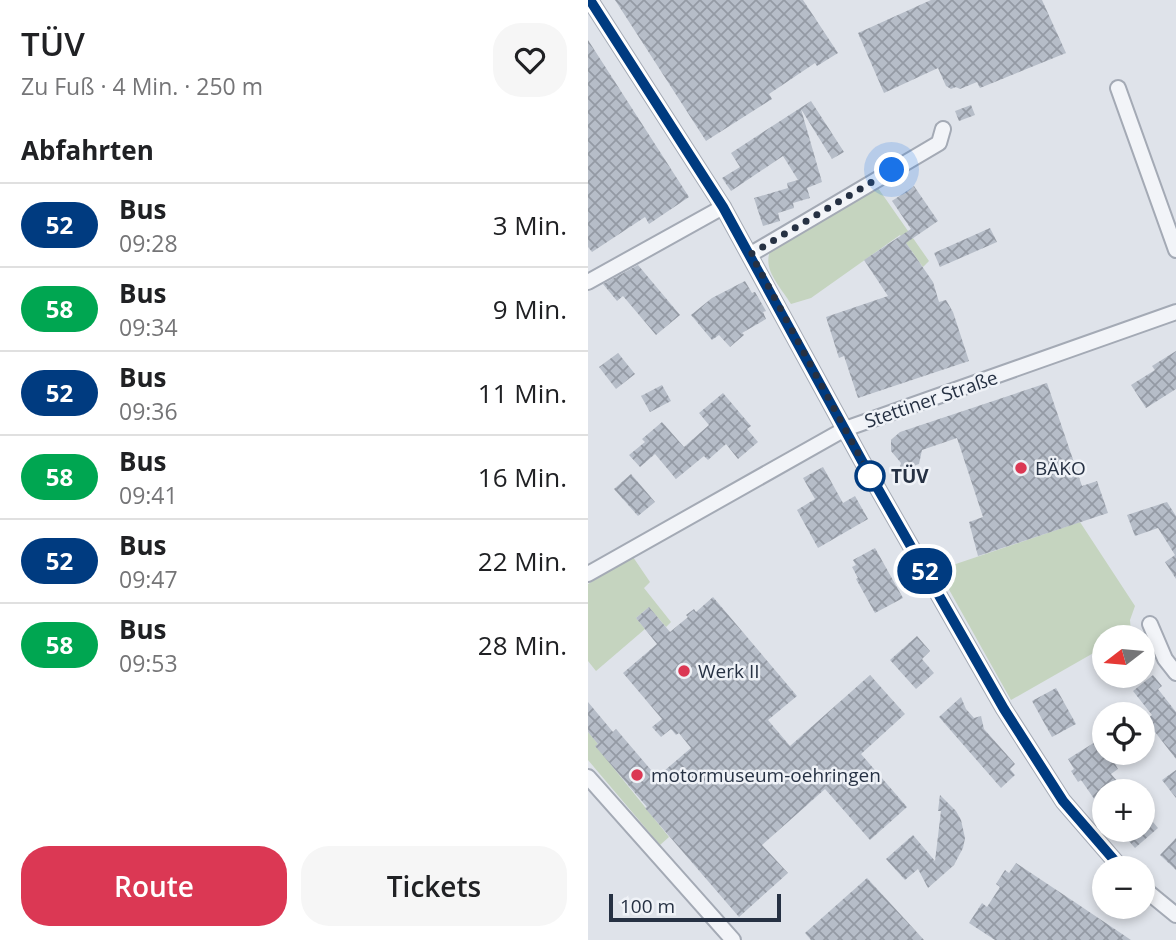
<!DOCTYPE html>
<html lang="de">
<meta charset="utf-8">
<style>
:root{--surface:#fff;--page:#f6f6f6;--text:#202124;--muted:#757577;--line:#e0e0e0;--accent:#db3854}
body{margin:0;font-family:"Open Sans",sans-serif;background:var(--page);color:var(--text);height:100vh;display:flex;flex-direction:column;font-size:26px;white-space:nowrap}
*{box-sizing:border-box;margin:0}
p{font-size:23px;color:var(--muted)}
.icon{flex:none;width:38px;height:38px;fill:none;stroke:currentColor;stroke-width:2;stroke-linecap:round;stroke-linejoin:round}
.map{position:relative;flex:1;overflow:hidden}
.details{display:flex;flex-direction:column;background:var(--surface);width:588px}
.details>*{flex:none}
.badge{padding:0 14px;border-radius:23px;font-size:24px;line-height:46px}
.needle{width:46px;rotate:254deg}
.fabs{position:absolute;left:504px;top:625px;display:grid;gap:14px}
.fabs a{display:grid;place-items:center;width:63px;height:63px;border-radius:50%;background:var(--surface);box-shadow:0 4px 10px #0003;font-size:35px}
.scale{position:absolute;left:21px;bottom:18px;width:172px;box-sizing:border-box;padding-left:7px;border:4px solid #263143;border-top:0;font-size:19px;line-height:24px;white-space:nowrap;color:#263143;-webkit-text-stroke:5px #eff2f7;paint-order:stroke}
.you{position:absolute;width:35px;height:35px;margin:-18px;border:5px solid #fff;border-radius:50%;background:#1a73e8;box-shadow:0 0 0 10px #1a73e833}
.map>.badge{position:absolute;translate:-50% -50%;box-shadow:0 0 0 4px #fff}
h2{padding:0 21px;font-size:26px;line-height:63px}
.round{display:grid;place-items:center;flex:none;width:74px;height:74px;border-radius:28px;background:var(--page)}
.overview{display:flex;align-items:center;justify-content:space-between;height:119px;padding:0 21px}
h1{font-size:33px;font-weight:600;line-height:52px}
.action{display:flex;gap:14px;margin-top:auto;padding:14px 21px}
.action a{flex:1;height:80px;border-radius:28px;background:var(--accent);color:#fff;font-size:28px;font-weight:600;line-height:80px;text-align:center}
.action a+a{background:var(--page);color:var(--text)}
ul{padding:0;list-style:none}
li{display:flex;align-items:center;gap:21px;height:84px;padding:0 21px;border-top:2px solid var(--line)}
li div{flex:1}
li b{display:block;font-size:26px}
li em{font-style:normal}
li .badge{min-width:77px;font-weight:700;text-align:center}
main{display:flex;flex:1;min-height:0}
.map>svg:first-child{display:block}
.green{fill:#c5d4bf}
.building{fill:url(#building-cross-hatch)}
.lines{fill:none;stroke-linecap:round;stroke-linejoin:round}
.minor-casing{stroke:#a4aab5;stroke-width:18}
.minor{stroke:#f2f4f8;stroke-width:14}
.line-casing{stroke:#fff;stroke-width:16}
.line{stroke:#003b80;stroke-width:10}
.walk{stroke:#263143;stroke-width:7;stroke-dasharray:0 12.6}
.poi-dot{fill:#db3854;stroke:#eff2f7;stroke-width:2.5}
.stop-dot{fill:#fff;stroke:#003b80;stroke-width:3.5}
.labels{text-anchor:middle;stroke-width:5;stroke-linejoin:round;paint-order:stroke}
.street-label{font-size:19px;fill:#263143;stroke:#eff2f7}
.poi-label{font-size:19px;fill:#263143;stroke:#eff2f7;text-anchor:start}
.stop-label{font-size:19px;font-weight:bold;fill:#263143;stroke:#eff2f7;text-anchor:start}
</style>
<main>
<section class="details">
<div class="overview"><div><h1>TÜV</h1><p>Zu Fuß · 4 Min. · 250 m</p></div><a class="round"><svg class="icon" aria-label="heart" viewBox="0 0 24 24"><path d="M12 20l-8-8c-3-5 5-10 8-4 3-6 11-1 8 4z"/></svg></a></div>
<h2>Abfahrten</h2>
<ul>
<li><span class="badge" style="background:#003b80;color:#fff">52</span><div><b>Bus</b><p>09:28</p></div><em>3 Min.</em></li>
<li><span class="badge" style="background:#00a651;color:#fff">58</span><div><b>Bus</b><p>09:34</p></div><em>9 Min.</em></li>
<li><span class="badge" style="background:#003b80;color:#fff">52</span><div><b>Bus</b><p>09:36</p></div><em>11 Min.</em></li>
<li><span class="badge" style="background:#00a651;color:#fff">58</span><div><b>Bus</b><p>09:41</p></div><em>16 Min.</em></li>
<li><span class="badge" style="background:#003b80;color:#fff">52</span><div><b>Bus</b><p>09:47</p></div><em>22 Min.</em></li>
<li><span class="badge" style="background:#00a651;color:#fff">58</span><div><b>Bus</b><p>09:53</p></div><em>28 Min.</em></li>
</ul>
<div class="action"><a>Route</a><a>Tickets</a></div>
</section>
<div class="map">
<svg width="588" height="940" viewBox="0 0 588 940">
<defs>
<pattern id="building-cross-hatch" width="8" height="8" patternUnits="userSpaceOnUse" patternTransform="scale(1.75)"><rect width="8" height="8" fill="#b6bdc8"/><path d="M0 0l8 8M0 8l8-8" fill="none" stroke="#949aa4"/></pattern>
</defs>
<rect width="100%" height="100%" fill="#dfe3ea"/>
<g class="green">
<path d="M290 188 341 261 335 267 312 235 223 298 203 304C193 287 173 269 183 249Z"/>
<polygon points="492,522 547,606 542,620 543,632 534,637 516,637 516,647 423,700 350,570"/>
<polygon points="45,557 62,582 56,588 83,622 78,627 61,607 48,618 57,629 8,671 0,661 0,584"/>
<polygon points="0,732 10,744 8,746 81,837 72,845 0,760"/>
</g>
<g class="building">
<polygon points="27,0 215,0 250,53 229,66 227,63 181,94 184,99 118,141"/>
<polygon points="343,0 454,0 478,53 392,88 389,82 372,89 368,87 363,89 358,86 350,68 296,93 270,33"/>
<polygon points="0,40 101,197 61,224 57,217 4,252 0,247"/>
<polygon points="223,101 256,152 244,159 213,109 234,182 219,188 222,198 205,203 206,208 190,213 192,221 175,226 166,198 200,188 199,183 210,180 195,156 143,191 134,178 152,167 143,153"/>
<polygon points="383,105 387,115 371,121 367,111"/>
<polygon points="326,186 350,221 318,243 345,282 351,302 358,300 365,312 381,361 270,398 256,356 251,358 238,317 300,296 276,260 323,229 304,201"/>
<polygon points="402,228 409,242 352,267 346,253"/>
<polygon points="50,265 92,315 68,335 35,296 29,301 15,284"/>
<polygon points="157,281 164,293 167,292 178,311 175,312 178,319 154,333 156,335 142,347 131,335 124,340 103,315 124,298"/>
<polygon points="588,351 588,389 558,408 543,385 567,370 564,366"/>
<polygon points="30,353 47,374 28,389 11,367"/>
<polygon points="459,383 494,486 509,481 520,513 390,556 381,522 395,517 369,438 334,450 331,464 311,471 313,463 303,451 303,440 312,432"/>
<polygon points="74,385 83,401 62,412 53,396"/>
<polygon points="135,393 163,426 159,429 170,442 150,459 138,444 120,460 116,456 88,479 67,454 52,467 41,455 57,442 54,439 74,422 96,447 121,425 111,413"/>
<polygon points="235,467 255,503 267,496 280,519 230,548 209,510 227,499 215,478"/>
<polygon points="43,474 67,502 50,516 26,489"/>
<polygon points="579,502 588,516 588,579 577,562 587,555 570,528 547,536 539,515"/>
<polygon points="287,548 315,598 287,613 268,579 270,578 264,567 268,565 265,560"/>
<polygon points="125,597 209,696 180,720 202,746 282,675 317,714 273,754 319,807 282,840 237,789 174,845 200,873 151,917 57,808 59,807 7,746 10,744 0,732 0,702 25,732 28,729 69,777 103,748 91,733 88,735 83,729 73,737 64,727 74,719 35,673 69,644 48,618 61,607 82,632 100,617 98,615 106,609 108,612"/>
<polygon points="329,636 342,651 334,659 346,673 328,689 302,660"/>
<polygon points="565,675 574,686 570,689 588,712 588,759 567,732 555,742 555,722 564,715 545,691"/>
<polygon points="468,688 488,724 464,737 444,701"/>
<polygon points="373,697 378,709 386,718 393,716 396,729 427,764 422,769 427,775 413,788 351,717"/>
<polygon points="512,739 516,746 516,752 520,752 530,769 523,774 538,791 516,791 516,813 493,780 490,782 483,771 486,769 480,759"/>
<polygon points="588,770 588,798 574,780"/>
<polygon points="352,795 368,811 373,820 377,838 375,848 366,865 340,888 330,869 317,880 298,859 325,835 347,861 353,811 350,811"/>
<polygon points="555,810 570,828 547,848 531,830 555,830"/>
<polygon points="588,838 588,870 572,855"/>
<polygon points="428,863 488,903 543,940 407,940 381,923 394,903 399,907 412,887 408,884 417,870 421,873"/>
<polygon points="279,878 336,940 223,940 217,933"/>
</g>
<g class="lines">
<g class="minor-casing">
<g id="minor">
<polyline points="2,0 135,207 274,461 416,709 475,801 533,868"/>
<polyline points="530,88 588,250"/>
<polyline points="163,254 351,143 355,129"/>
<polyline points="0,282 135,207"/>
<polyline points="0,574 257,429 588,312"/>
<polyline points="562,624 577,659 588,673"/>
<polyline points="0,777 145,940"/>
<polyline points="555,888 588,915"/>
</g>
</g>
<use href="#minor" class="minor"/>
</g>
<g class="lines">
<g class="line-casing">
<polyline id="line" points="2,0 135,207 274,461 416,709 475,801 533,868"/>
</g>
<use href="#line" class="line"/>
<polyline class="walk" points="282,476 285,481 163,254 304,170"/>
</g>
<g class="poi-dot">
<circle cx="433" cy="468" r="7"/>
<circle cx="96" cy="671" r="7"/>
<circle cx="49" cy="775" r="7"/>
</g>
<circle class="stop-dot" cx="282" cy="476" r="14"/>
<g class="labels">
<g class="street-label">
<text transform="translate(343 399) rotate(-19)" y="7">Stettiner Straße</text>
</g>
<g class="poi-label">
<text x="447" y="475">BÄKO</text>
<text x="110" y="678">Werk II</text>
<text x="63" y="782">motormuseum-oehringen</text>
</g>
<g class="stop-label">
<text x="303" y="483">TÜV</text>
</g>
</g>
</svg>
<div class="fabs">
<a><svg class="needle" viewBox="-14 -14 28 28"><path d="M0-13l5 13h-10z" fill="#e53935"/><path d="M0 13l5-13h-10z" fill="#757577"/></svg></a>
<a><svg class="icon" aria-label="locate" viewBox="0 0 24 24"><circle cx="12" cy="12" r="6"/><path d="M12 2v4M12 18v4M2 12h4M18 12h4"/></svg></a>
<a>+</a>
<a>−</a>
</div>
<div class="scale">100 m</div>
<div class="you" style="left:304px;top:170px"></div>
<b class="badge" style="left:337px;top:571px;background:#003b80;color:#fff">52</b>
</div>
</main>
